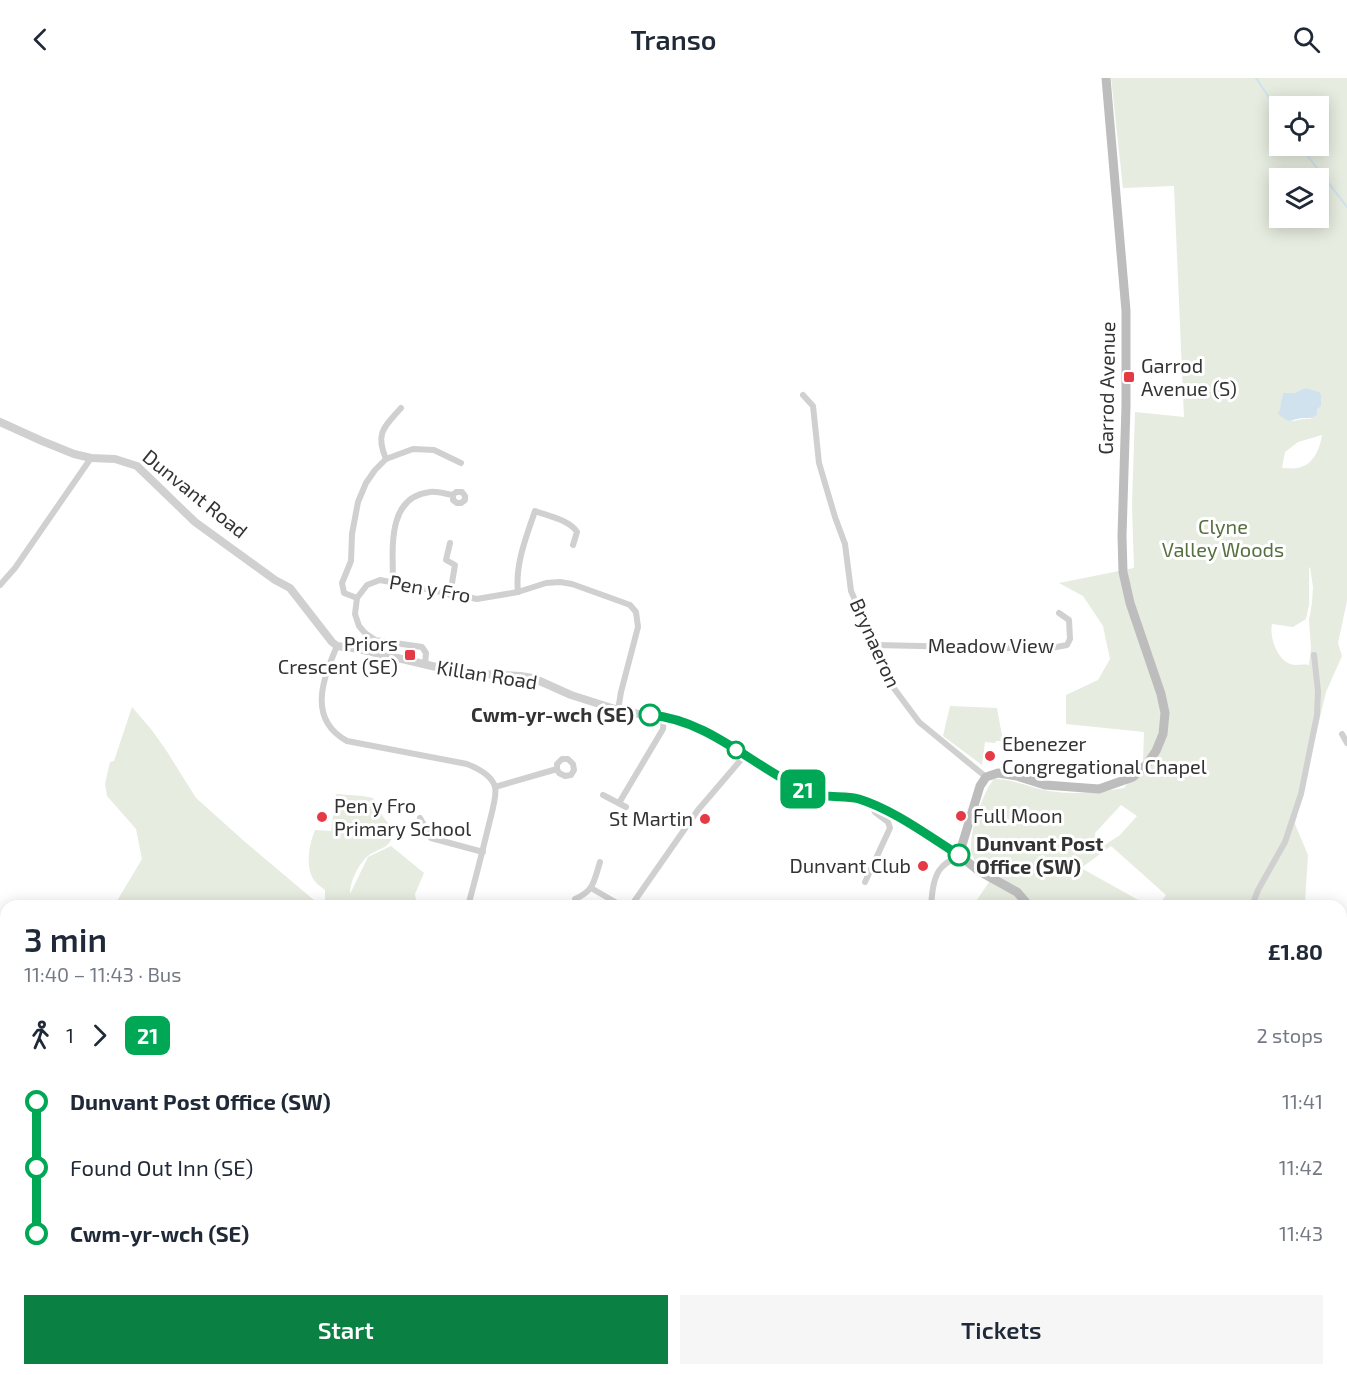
<!DOCTYPE html>
<meta charset="utf-8">
<style>
:root{--surface:#fff;--page:#f6f6f7;--text:#1f2937;--muted:#747a83;--accent:#0b8043}
body{margin:0;font-family:"Exo 2",sans-serif;background:var(--page);color:var(--text);height:100vh;display:flex;flex-direction:column;font-size:22px;white-space:nowrap}
*{box-sizing:border-box;margin:0}
p{font-size:20px;color:var(--muted)}
.icon{flex:none;width:33px;height:33px;fill:none;stroke:currentColor;stroke-width:2;stroke-linecap:round;stroke-linejoin:round}
.map{position:relative;flex:1;overflow:hidden}
.drawer{position:absolute;left:0px;top:822px;width:1347px;height:476px;display:flex;flex-direction:column;background:var(--surface);border-radius:18px 18px 0 0;box-shadow:0 3px 15px #0003}
.drawer>*{flex:none}
.badge{padding:0 12px;border-radius:9px;font-size:21px;line-height:39px}
.controls{position:absolute;left:1269px;top:18px;display:grid;gap:12px}
.controls a{display:grid;place-items:center;width:60px;height:60px;border-radius:0px;background:var(--surface);box-shadow:0 3px 15px #0003;font-size:30px}
.map>.badge{position:absolute;translate:-50% -50%;box-shadow:0 0 0 3px #fff}
.legs{display:flex;align-items:center;gap:9px;height:66px;padding:0 24px;font-size:20px}
.legs p{margin-inline-start:auto}
.head{display:flex;align-items:center;justify-content:space-between;height:102px;padding:0 24px}
h1{font-size:33px;font-weight:600;line-height:45px}
.cta{display:flex;gap:12px;margin-top:auto;padding:12px 24px}
.cta a{flex:1;height:69px;border-radius:0px;background:var(--accent);color:#fff;font-size:24px;font-weight:600;line-height:69px;text-align:center}
.cta a+a{background:var(--page);color:var(--text)}
ul{padding:0 24px;list-style:none}
li{display:flex;align-items:center;gap:21px;height:66px;font-size:22px}
li i{display:grid;place-items:center;width:9px;height:100%;margin:0 8px;background:currentColor}
li i::after{content:'';width:15px;height:15px;margin:-8px;border:4px solid;border-radius:50%;background:var(--surface)}
li p{margin-inline-start:auto}
li:first-child i{background:linear-gradient(#0000 50%,currentColor 0)}
li:last-child i{background:linear-gradient(currentColor 50%,#0000 0)}
header{display:flex;justify-content:space-between;align-items:center;height:78px;padding:0 24px;background:var(--surface);font-size:27px;font-weight:600}
.map>svg:first-child{display:block}
.green{fill:#e6ecdf;fill-rule:evenodd}
.water{fill:#cfe2ee}
.lines{fill:none;stroke-linecap:round;stroke-linejoin:round}
.stream{stroke:#cfe2ee;stroke-width:2}
.minor{stroke:#d0d0d0;stroke-width:6}
.tertiary{stroke:#d0d0d0;stroke-width:8}
.secondary{stroke:#bdbdbd;stroke-width:9}
.line-1-casing{stroke:#fff;stroke-width:14}
.line-1{stroke:#00a754;stroke-width:9}
.poi-dot{fill:#e63946;stroke:#fff;stroke-width:2}
.stop-1-dot{fill:#fff;stroke:#00a754;stroke-width:3}
.labels{text-anchor:middle;stroke-width:6;stroke-linejoin:round;paint-order:stroke}
.poi-label{font-size:20px;fill:#333;stroke:#fff;text-anchor:start}
.street-label{font-size:20px;fill:#333;stroke:#fff}
.park-label{font-size:20px;fill:#56703f;stroke:#fff}
.stop-label{font-size:20px;font-weight:bold;fill:#333;stroke:#fff;text-anchor:end}
</style>
<header><svg class="icon" aria-label="back" viewBox="0 0 24 24"><path d="M15 5l-7 7 7 7"/></svg>Transo<svg class="icon" aria-label="search" viewBox="0 0 24 24"><circle cx="10" cy="10" r="6"/><path d="M15 15l6 6"/></svg></header>
<div class="map">
<svg width="1347" height="1297" viewBox="0 0 1347 1297">
<rect width="100%" height="100%" fill="#fff"/>
<g class="green">
<path d="M1111 0H1347V523L1338 565 1342 578 1326 614 1295 746 1308 777 1305 824 1306 828H1158L1166 817 1111 768 1081 790 1149 828H973L989 804 991 794C984 790 977 787 973 779 965 764 983 713 994 701 1013 701 1030 710 1049 713 1074 717 1099 714 1124 710L1143 684 1144 654 1066 646V617L1098 602 1110 581 1103 548 1083 518 1059 505 1134 490 1132 428 1135 334 1184 339 1174 108 1123 110ZM1280 28H1318V68H1280ZM1280 100H1318V140H1280ZM1305 310 1311 341C1293 339 1292 351 1279 333L1282 330 1280 328 1283 315H1294ZM1322 357C1320 371 1313 388 1297 390 1293 391 1287 390 1282 390L1285 374 1298 364ZM1310 489 1313 509 1312 525 1309 542 1311 570 1309 587C1304 586 1299 587 1294 587 1278 585 1269 560 1272 546L1293 549 1306 541 1309 527V490ZM1121 727 1137 738 1120 757 1097 772 1095 755Z"/>
<polygon points="950,628 997,630 1003,663 996,663 995,665 985,664 982,687 943,658"/>
<polygon points="132,629 151,651 166,672 196,720 244,763 321,828 114,828 142,781 136,751 107,718 105,706 110,684 114,683"/>
<path d="M336 716 363 718 373 720C376 726 379 731 382 737 385 742 391 747 392 753 394 770 378 770 368 778 358 786 350 804 350 816L368 779 391 768 424 795 415 816 417 828H341L347 826 348 821 345 825 335 826 325 825V812C322 809 316 806 314 802 305 789 309 766 315 752L331 753Z"/>
<polygon points="1341,898 1347,903 1347,965 1341,960"/>
<polygon points="0,1110 6,1111 6,1148 0,1147"/>
<polygon points="150,1292 245,1292 246,1297 148,1297"/>
<polygon points="567,1292 1095,1292 1093,1297 563,1297"/>
</g>
<path class="water" d="M1305 310 1319 314 1321 317V328L1317 331V337C1311 341 1309 340 1302 340 1288 342 1292 347 1278 336L1279 333 1281 330 1280 328 1283 315H1294Z"/>
<g class="lines">
<g class="stream">
<polyline points="1256,0 1280,36"/>
<polyline points="1300,68 1347,129"/>
<polyline points="0,1122 6,1125"/>
<polyline points="712,1292 734,1297"/>
</g>
<g class="minor">
<polyline points="803,317 813,328 819,385 835,439 845,466 851,513 893,609 919,644 986,699"/>
<path d="M386 381C375 355 384 349 401 330"/>
<polyline points="450,465 446,482 455,487 450,517"/>
<path d="M393 504C393 472 386 419 430 414 437 413 446 416 453 417V422L457 425H461L465 422V418L462 414H456L453 417"/>
<polyline points="0,507 15,490 91,380"/>
<path d="M518 514C515 486 526 460 535 433 548 438 570 442 577 454L573 467"/>
<polyline points="357,520 344,515 342,505 351,483 352,456 358,424 366,405 375,392 386,381 413,371 434,372 461,385"/>
<polyline points="876,567 1046,571 1067,567 1070,561 1069,542 1059,535"/>
<path d="M337 568C323 601 307 641 347 663L467 686C477 690 492 697 495 709 497 717 492 734 490 742 483 771 476 799 468 828"/>
<polyline points="425,587 426,575 422,569 375,562 365,555 359,548 355,536 357,520 367,507 380,502 477,521 518,514 546,505 560,504 572,506 622,524 630,527 636,534 638,549 621,614 618,632"/>
<polyline points="1342,656 1347,665"/>
<polyline points="495,709 557,691 557,686 562,681 568,681 573,686 574,692 571,697 565,698 559,695 557,691"/>
<polyline points="603,717 626,729"/>
<polyline points="619,725 663,651 664,638"/>
<polyline points="420,740 431,760 483,774"/>
<polyline points="865,804 890,750 888,744 875,734 872,727"/>
<polyline points="591,810 622,828"/>
<path d="M575 821C594 813 594 803 600 784"/>
<polyline points="631,828 698,732 745,677"/>
<path d="M931 828C932 816 933 798 942 789 947 784 953 781 959 777"/>
<polyline points="1252,828 1258,812 1285,764 1301,716 1317,637 1318,613 1314,577"/>
<polyline points="1341,1157 1347,1161"/>
<polyline points="1341,1250 1347,1255"/>
<polyline points="1125,1292 1134,1297"/>
<polyline points="1276,1292 1281,1297"/>
<polyline points="1097,1297 1100,1292"/>
<polyline points="1338,1297 1347,1289"/>
</g>
<g class="tertiary">
<polyline points="0,344 42,363 74,376 91,380 115,381 137,388 195,444 275,502 290,510 332,564 337,568 359,571 462,595 520,598 533,600 571,617 618,632 644,637 664,638 691,647 718,659 778,699 812,716 857,721 885,731 959,777"/>
<polyline points="1189,1292 1190,1297"/>
</g>
<g class="secondary">
<polyline points="1029,828 1017,814 979,793 959,777 980,708 986,699 998,695 1017,698 1045,707 1099,711 1133,699 1147,686 1156,673 1163,656 1165,635 1161,616 1130,525 1123,494 1122,458 1126,328 1126,233 1106,0"/>
<polyline points="1341,1031 1347,1035"/>
</g>
</g>
<g class="lines">
<g class="line-1-casing">
<path id="line-1" d="M650 637C711 642 755 691 809 714 824 721 843 717 859 721 894 732 927 757 959 777"/>
</g>
<use href="#line-1" class="line-1"/>
</g>
<g class="poi-dot">
<rect x="1123" y="293" width="12" height="12" rx="3"/>
<rect x="404" y="571" width="12" height="12" rx="3"/>
<circle cx="990" cy="678" r="6"/>
<circle cx="961" cy="738" r="6"/>
<circle cx="322" cy="739" r="6"/>
<circle cx="705" cy="741" r="6"/>
<circle cx="923" cy="788" r="6"/>
</g>
<g class="stop-1-dot">
<circle cx="650" cy="637" r="10"/>
<circle cx="736" cy="672" r="8"/>
<circle cx="959" cy="777" r="10"/>
</g>
<g class="labels">
<g class="poi-label">
<text x="1141" y="295">Garrod<tspan x="1141" dy="23">Avenue (S)</tspan></text>
<text x="398" y="573" text-anchor="end">Priors<tspan x="398" dy="23">Crescent (SE)</tspan></text>
<text x="1002" y="673">Ebenezer<tspan x="1002" dy="23">Congregational Chapel</tspan></text>
<text x="334" y="735">Pen y Fro<tspan x="334" dy="23">Primary School</tspan></text>
<text x="973" y="745">Full Moon</text>
<text x="693" y="748" text-anchor="end">St Martin</text>
<text x="911" y="795" text-anchor="end">Dunvant Club</text>
</g>
<g class="street-label">
<text transform="translate(1107 310) rotate(-89)" y="7">Garrod Avenue</text>
<text transform="translate(195 416) rotate(39)" y="7">Dunvant Road</text>
<text transform="translate(430 511) rotate(10)" y="7">Pen y Fro</text>
<text transform="translate(875 565) rotate(66)" y="7">Brynaeron</text>
<text x="991" y="575">Meadow View</text>
<text transform="translate(487 597) rotate(9)" y="7">Killan Road</text>
</g>
<g class="park-label">
<text x="1223" y="456">Clyne<tspan x="1223" dy="23">Valley Woods</tspan></text>
</g>
<g class="stop-label">
<text x="634" y="644">Cwm-yr-wch (SE)</text>
<text x="976" y="773" text-anchor="start">Dunvant Post<tspan x="976" dy="23">Office (SW)</tspan></text>
</g>
</g>
</svg>
<div class="controls">
<a><svg class="icon" aria-label="locate" viewBox="0 0 24 24"><circle cx="12" cy="12" r="6"/><path d="M12 2v4M12 18v4M2 12h4M18 12h4"/></svg></a>
<a><svg class="icon" aria-label="layers" viewBox="0 0 24 24"><path d="M12 4l9 5-9 5-9-5zM3 14l9 5 9-5"/></svg></a>
</div>
<b class="badge" style="left:803px;top:711px;background:#00a754;color:#fff">21</b>
<section class="drawer">
<div class="head"><div><h1>3 min</h1><p>11:40 – 11:43 · Bus</p></div><b>£1.80</b></div>
<div class="legs"><svg class="icon" aria-label="walk" viewBox="0 0 24 24"><circle cx="13" cy="4" r="2"/><path d="M13 8l-2 6 4 7M11 14l-3 7M7 12l3-4h3l4 4"/></svg>1<svg class="icon" aria-label="forward" viewBox="0 0 24 24"><path d="M9 5l7 7-7 7"/></svg><b class="badge" style="background:#00a754;color:#fff">21</b><p>2 stops</p></div>
<ul>
<li><i style="color:#00a754"></i><b>Dunvant Post Office (SW)</b><p>11:41</p></li>
<li><i style="color:#00a754"></i><span>Found Out Inn (SE)</span><p>11:42</p></li>
<li><i style="color:#00a754"></i><b>Cwm-yr-wch (SE)</b><p>11:43</p></li>
</ul>
<div class="cta"><a>Start</a><a>Tickets</a></div>
</section>
</div>
